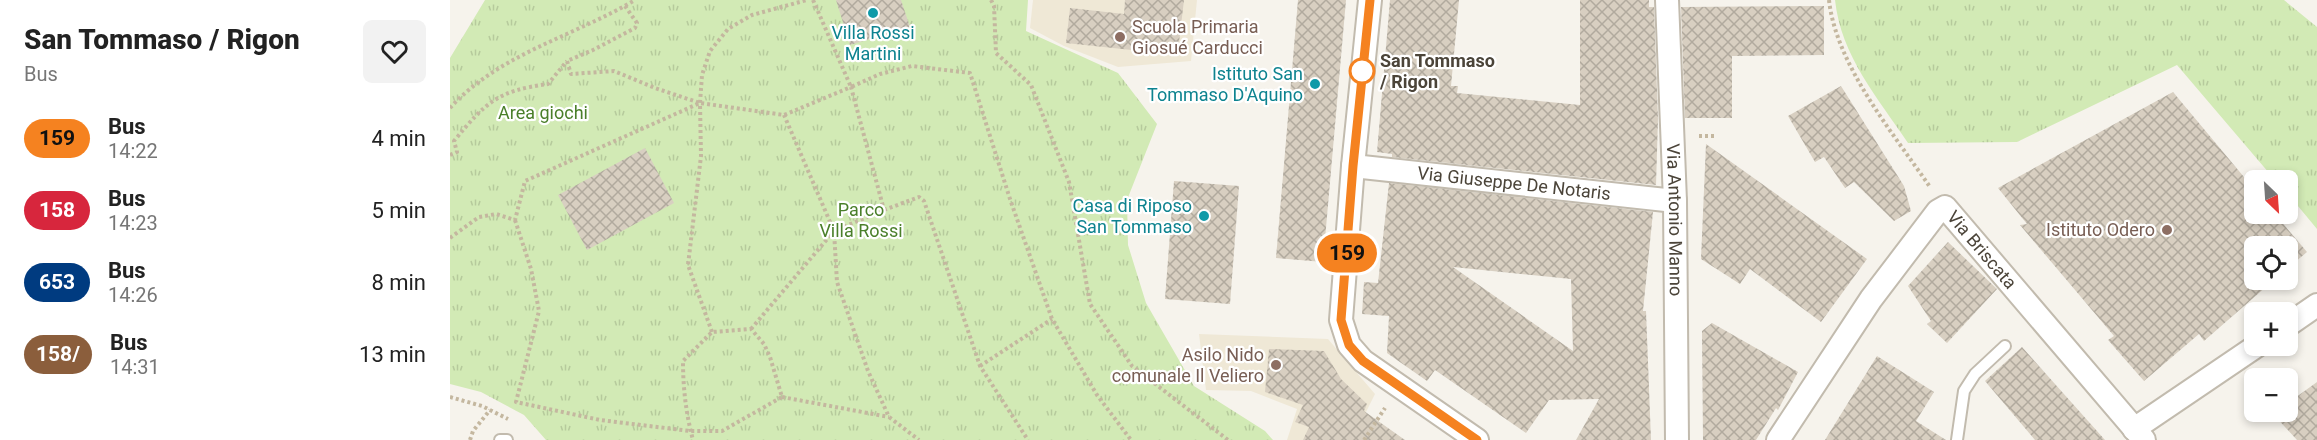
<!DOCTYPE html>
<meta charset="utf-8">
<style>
:root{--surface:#fff;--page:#f2f2f2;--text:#222;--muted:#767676}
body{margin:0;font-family:Roboto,sans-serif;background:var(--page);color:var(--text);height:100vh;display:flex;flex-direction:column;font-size:22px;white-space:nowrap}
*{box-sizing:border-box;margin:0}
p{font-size:20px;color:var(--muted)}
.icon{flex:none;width:33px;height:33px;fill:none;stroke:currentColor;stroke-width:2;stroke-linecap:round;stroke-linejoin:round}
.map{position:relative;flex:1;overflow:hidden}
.details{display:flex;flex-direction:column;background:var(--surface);width:450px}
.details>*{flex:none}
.badge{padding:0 12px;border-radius:20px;font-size:21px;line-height:39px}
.needle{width:39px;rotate:155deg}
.fabs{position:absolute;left:1794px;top:170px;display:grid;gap:12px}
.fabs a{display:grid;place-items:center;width:54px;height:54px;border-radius:9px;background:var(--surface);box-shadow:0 3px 9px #0003;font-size:30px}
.map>.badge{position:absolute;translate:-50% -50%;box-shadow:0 0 0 3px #fff}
.round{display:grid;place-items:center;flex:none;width:63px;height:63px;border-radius:9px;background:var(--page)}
.overview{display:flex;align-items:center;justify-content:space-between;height:102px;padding:0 24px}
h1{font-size:28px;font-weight:800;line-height:45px}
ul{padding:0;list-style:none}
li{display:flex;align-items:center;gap:18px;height:72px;padding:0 24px}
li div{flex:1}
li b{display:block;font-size:22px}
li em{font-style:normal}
li .badge{min-width:66px;font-weight:700;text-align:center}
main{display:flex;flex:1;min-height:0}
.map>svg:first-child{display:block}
.education{fill:#efe8d6}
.grass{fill:url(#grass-tufts)}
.building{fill:url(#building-cross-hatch);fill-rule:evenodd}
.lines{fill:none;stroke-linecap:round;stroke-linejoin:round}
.lane-casing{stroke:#c2bbae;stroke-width:14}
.street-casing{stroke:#c2bbae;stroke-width:26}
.path{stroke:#c4b79f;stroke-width:4;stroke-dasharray:3 3;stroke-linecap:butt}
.lane{stroke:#fff;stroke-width:10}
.street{stroke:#fff;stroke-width:22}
.line-casing{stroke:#fff;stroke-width:14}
.line{stroke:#f58220;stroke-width:9}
.culture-dot{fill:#0f9aa8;stroke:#fff;stroke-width:2}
.education-dot{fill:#8d6e63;stroke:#fff;stroke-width:2}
.stop-dot{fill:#fff;stroke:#f58220;stroke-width:3}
.labels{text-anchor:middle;stroke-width:4.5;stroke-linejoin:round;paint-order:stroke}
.education-label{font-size:18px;fill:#785e54;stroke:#fff;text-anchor:end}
.culture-label{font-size:18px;fill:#0d838f;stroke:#fff;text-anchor:end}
.stop-label{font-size:18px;font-weight:bold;fill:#4b4439;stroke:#fff;text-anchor:start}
.park-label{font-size:18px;fill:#4a7f2a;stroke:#fff}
.street-label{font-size:18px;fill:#4b4439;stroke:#fff}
</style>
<main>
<section class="details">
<div class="overview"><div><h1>San Tommaso / Rigon</h1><p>Bus</p></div><a class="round"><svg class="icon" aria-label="heart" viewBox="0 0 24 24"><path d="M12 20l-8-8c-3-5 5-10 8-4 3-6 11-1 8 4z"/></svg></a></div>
<ul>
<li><span class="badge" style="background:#f58220;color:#111">159</span><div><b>Bus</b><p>14:22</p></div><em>4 min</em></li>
<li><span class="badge" style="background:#d7263d;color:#fff">158</span><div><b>Bus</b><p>14:23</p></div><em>5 min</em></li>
<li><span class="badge" style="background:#003b80;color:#fff">653</span><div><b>Bus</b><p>14:26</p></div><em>8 min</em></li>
<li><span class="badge" style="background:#8b5e3c;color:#fff">158/</span><div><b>Bus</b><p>14:31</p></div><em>13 min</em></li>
</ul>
</section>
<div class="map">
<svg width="1867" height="440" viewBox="0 0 1867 440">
<defs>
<pattern id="grass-tufts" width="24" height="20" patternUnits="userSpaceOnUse" patternTransform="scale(1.5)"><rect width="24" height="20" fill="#d2eab5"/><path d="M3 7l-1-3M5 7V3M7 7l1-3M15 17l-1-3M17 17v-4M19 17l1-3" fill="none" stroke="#b6ca9c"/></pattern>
<pattern id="building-cross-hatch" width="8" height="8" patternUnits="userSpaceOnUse" patternTransform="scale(1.5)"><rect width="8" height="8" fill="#d8cfc1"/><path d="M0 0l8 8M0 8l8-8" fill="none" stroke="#b1aa9e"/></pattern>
</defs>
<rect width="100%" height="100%" fill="#f6f3ec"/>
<g class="education">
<polygon points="583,0 747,0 741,61 668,67 614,46 580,28"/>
<polygon points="749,334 878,339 925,394 902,440 837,440 847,409 801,391 756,390"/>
</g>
<g class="grass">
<polygon points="35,0 578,0 576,31 668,73 707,124 677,200 678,245 696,303 744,386 815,431 823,440 96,440 74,415 31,392 0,384 0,58"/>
<path d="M1385 0H1834L1867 27V229L1838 194V180H1825L1727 65 1567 142 1458 143C1428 98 1391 56 1385 0Z"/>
</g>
<g class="building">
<polygon points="386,0 451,0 460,27 400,45"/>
<polygon points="675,0 734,0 728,51 691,48 691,51 616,43 620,8 674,14"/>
<polygon points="848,0 896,0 873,262 826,258"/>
<polygon points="940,0 1009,0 1001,86 1008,86 1007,93 1130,105 1130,0 1199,0 1199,7 1204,7 1208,119 1206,185 942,157 942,154 927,152"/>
<polygon points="1374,6 1374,55 1282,56 1282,118 1235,118 1231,7"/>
<polygon points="1391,86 1454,186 1461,211 1444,221 1404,182 1395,188 1374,157 1365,162 1338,116"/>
<polygon points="1723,92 1804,189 1804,213 1824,213 1857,252 1838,268 1838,246 1804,246 1804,279 1825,279 1754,341 1749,334 1694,381 1658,340 1664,336 1570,225 1577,224 1548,188"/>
<polygon points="1256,144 1417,259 1371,322 1300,269 1290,284 1251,259"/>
<polygon points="195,148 224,203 137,250 108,195"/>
<polygon points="724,181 789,186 780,304 715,299"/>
<path d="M939 183 1203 212 1193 311H1196L1201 440H1126L1149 399 1099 400 1076 433 985 370 977 381 937 353 939 316 912 314 914 282 928 283ZM1003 267 1121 279 1123 351Z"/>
<polygon points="1498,242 1547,289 1497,343 1477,324 1481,321 1458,286"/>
<polygon points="1262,323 1348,372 1328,410 1326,408 1306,440 1253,440 1252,331"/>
<polygon points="1572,347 1655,440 1585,440 1535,381"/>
<polygon points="819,349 874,351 891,379 917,404 914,411 955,440 853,440 859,427 845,422 853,405 815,392"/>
<polygon points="1427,356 1484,392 1466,421 1496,440 1375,440"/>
<polygon points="1867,382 1867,440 1847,440 1823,414 1826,411 1838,411 1838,403"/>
</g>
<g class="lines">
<g class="lane-casing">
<g id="lane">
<polyline points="50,440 57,440"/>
<polyline points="1507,440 1514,391 1525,374 1555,346"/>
</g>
</g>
<g class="street-casing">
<g id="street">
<polyline points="920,0 903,166 891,320 899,345 913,361 1027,440"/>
<path id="s1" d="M1217 0 1225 201 1227 440"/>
<path id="s2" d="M903 166 1225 201"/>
<polyline points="1838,325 1867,305"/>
<polyline points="1684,429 1808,345"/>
<path id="s3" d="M1328 440 1421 299 1488 211 1495 207 1694 440"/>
</g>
</g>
<g class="path">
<polyline points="363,0 401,87 430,74 462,66 520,73 560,199 602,319 647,395 681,440"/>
<polyline points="541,0 544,6 546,53 581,85 619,182 640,304 682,366 778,440"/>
<path d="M1379 0C1386 65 1443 133 1480 187"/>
<polyline points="175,6 187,23 185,28 143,50 117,61 121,74 164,71 205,88 250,103"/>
<path d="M0 108C50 53 123 37 185 0"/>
<polyline points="1249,136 1266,136"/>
<path d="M0 155 7 152 4 141C36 102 47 91 98 84L117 61"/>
<polyline points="434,210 469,197 474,201 530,366 578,440"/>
<path d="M65 220 81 269 89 311 66 402 150 420 240 431H272L332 397 320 357 314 344 301 329 262 332 233 361C233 388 236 414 243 440"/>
<polyline points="0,238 29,217 46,214 65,220 75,181 250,103 334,115 401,87 434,210 384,231 387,282 418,371 439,417 469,440"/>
<polyline points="301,329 384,231 334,115"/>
<polyline points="262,332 238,265 251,156 250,103 252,75 260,51 278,29 302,15 357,0"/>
<polyline points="530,366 602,319"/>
<polyline points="0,397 32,406 58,419"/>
<polyline points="332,397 439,417"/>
<polyline points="20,440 23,431 40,410"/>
<polyline points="914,440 935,408"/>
</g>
<use href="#lane" class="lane"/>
<use href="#street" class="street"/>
</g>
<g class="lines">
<g class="line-casing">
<polyline id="line" points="920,0 903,166 891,320 899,345 913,361 1027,440"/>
</g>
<use href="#line" class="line"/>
</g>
<g class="culture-dot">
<circle cx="423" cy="13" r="6"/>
<circle cx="865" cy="84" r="6"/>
<circle cx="754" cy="216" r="6"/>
</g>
<g class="education-dot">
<circle cx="670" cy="37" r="6"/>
<circle cx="1717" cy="230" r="6"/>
<circle cx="826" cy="365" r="6"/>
</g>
<circle class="stop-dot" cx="912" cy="71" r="12"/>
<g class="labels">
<g class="education-label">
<text x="682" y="33" text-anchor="start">Scuola Primaria<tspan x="682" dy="21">Giosué Carducci</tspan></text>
<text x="1705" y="236">Istituto Odero</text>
<text x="814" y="361">Asilo Nido<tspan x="814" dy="21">comunale Il Veliero</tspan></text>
</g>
<g class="culture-label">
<text x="423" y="39" text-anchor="middle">Villa Rossi<tspan x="423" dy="21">Martini</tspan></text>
<text x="853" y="80">Istituto San<tspan x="853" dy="21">Tommaso D'Aquino</tspan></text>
<text x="742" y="212">Casa di Riposo<tspan x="742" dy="21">San Tommaso</tspan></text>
</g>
<g class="stop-label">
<text x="930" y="67">San Tommaso<tspan x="930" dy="21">/ Rigon</tspan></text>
</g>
<g class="park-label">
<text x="93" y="119">Area giochi</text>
<text x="411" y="216">Parco<tspan x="411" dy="21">Villa Rossi</tspan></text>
</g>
<g class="street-label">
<text dy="6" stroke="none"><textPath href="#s2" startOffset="162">Via Giuseppe De Notaris</textPath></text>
<text dy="6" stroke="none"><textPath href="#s1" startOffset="220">Via Antonio Manno</textPath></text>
<text dy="6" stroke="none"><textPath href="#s3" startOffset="344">Via Briscata</textPath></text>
</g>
</g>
</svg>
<div class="fabs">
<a><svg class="needle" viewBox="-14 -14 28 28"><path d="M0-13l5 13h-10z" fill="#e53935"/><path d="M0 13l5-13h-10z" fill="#767676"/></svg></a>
<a><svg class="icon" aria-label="locate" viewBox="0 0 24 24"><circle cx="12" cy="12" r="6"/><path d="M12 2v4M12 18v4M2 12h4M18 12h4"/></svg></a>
<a>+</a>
<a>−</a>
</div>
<b class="badge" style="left:897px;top:253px;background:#f58220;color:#111">159</b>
</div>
</main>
